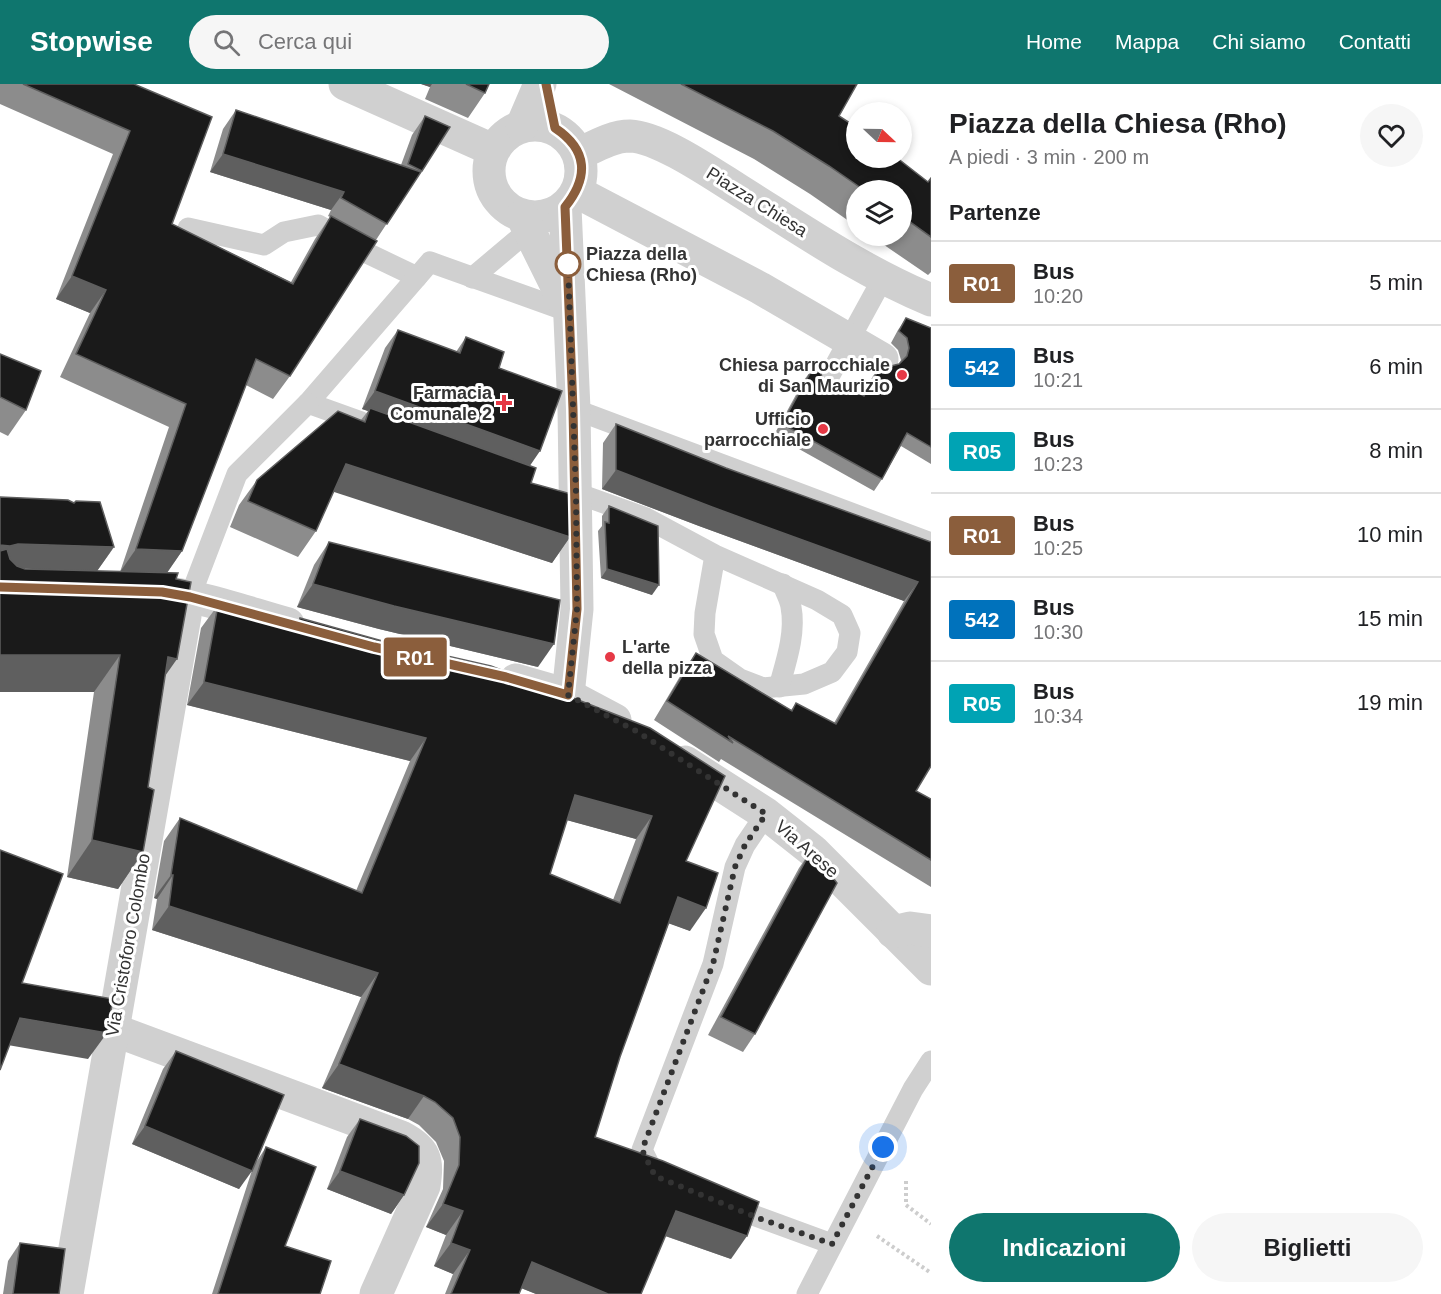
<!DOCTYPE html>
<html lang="it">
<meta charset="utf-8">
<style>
:root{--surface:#fff;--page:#f6f6f6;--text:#202124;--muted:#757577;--line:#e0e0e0;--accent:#0f766e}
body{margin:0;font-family:Arial,sans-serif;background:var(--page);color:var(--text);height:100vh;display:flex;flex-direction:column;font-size:22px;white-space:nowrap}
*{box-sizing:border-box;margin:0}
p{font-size:20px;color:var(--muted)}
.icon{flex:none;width:33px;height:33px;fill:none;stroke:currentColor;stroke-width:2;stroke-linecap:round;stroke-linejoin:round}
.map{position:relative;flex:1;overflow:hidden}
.side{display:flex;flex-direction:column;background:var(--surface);width:510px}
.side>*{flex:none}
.badge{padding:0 12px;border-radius:4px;font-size:21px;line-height:39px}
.needle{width:39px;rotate:112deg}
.buttons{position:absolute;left:846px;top:18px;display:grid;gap:12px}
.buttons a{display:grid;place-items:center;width:66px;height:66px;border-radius:50%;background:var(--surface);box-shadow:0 3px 9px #0003;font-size:30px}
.you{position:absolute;width:30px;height:30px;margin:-15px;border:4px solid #fff;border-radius:50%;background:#1a73e8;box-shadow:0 0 0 9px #1a73e833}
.map>.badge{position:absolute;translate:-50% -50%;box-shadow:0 0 0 3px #fff}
h2{padding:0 18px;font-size:22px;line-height:54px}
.round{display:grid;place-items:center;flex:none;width:63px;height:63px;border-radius:32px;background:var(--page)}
.overview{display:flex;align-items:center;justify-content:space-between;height:102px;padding:0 18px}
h1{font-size:28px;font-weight:700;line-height:45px}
.primary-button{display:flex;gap:12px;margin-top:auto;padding:12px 18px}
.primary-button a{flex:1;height:69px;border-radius:36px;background:var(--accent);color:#fff;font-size:24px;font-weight:700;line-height:69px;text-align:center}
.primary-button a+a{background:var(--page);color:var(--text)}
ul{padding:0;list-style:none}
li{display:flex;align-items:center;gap:18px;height:84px;padding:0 18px;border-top:2px solid var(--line)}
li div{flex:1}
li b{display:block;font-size:22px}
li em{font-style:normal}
li .badge{min-width:66px;font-weight:700;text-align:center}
header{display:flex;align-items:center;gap:36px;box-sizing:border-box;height:84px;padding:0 30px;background:var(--accent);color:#fff}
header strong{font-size:28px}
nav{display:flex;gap:33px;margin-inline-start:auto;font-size:21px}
.search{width:420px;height:54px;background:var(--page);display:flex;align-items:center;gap:15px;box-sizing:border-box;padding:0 21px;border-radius:33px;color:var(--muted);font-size:22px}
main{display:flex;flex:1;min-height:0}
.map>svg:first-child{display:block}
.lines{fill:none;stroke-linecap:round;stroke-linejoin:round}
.path{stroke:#cdcdcd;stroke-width:4;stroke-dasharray:3 3;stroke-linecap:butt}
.lane{stroke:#d0d0d0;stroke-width:21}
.street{stroke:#d0d0d0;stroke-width:33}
.wall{fill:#8c8c8c;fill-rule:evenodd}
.shaded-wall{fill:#5f5f5f}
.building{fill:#1a1a1a;stroke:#5f5f5f;stroke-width:1.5;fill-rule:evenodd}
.line-casing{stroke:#fff;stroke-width:14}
.line{stroke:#8b5e3c;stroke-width:9}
.walk{stroke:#333;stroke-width:6;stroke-dasharray:0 10.8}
.stop-dot{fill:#fff;stroke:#8b5e3c;stroke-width:3}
.poi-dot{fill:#e63946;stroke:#fff;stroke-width:2}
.labels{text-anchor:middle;stroke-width:6;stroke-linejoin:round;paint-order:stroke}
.street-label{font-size:18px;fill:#333;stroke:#fff}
.stop-label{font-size:18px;font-weight:bold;fill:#333;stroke:#fff;text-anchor:start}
.poi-label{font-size:18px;font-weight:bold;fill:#333;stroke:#fff;text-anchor:end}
</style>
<header>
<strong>Stopwise</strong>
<div class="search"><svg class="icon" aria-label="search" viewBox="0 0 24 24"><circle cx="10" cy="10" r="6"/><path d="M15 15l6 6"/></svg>Cerca qui</div>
<nav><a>Home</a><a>Mappa</a><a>Chi siamo</a><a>Contatti</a></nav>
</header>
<main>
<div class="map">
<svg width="931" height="1210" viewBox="0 0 931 1210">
<rect width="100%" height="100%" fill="#fff"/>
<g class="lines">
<g class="path">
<polyline points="906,1097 906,1121 931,1140"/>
<polyline points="877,1152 931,1189"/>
</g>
<g class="lane">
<polyline points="188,144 264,161 284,148 318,141 369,170 417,193"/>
<polyline points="472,194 529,146"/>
<polyline points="825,300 883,194"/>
<polyline points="574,325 931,459"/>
<polyline points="361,338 308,319 430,178 570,228"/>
<polyline points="576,409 646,434 715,471 817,516 842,531 850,549 847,568 832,588 804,600 763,604 740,595 713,576 704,550 705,529 715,471"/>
<polyline points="190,513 237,390 308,319"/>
<path d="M779 603C786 578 796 549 791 523 790 515 785 508 783 500"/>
<polyline points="658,1094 655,1092 642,1066 713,880 735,783 745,761 766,730"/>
<polyline points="728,1122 832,1160"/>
<polyline points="807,1210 913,1005 931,977"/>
</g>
<g class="street">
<polyline points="345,0 493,66"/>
<circle cx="535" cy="87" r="46"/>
<polyline points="522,42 540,0"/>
<path d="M579 70C594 63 612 52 630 52 660 53 714 91 740 107 802 146 863 188 931 216"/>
<polyline points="577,108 760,204 882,275"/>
<polyline points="565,123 574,325 577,525 568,611"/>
<polyline points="522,132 565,219"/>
<path d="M143 507C192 508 241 527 288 540"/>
<polyline points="516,596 568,611 615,636"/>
<polyline points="685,678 766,730 813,767 931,885"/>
<polyline points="893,848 910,844 931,847"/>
<path d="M114 946 401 1053C426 1066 428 1076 424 1102L376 1210"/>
<polyline points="67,1210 185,532"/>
</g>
</g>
<g class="wall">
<polygon points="0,0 134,0 172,140 291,198 315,155 330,133 328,132 331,126 210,88 223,45 236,26 401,81 412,51 425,32 450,43 376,156 290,292 273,315 246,301 182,467 167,489 176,495 165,592 148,703 143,768 118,805 67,793 94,608 0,608 114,463 97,487 120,488 169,343 60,293 90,229 56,215 113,70 0,20"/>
<polygon points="421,0 489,0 485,9 468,34 425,15 430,3"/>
<polygon points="609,0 857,0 839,32 928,98 931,94 931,188 928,191 871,152 902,152 902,106 856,106 856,142 810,110 754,75"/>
<polygon points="906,234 931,244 931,380 901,362 882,395 874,407 774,351 804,296 813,284 827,299 863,311 873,292 882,280 891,282 899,280 901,276 898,266 891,259 898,246"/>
<polygon points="398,246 456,268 466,253 499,284 530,382 531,399 570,453 552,479 334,407 316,447 298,473 230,443 239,421 257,396 361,336 368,327 362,325 385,264"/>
<polygon points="0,270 26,326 8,352 0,348"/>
<polygon points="616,340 726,384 931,458 916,707 931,715 931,803 721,675 719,678 654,636 682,589 696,569 791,626 796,619 834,639 904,517 699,442 602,405 603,359"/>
<polygon points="609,422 652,511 601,494 598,447 602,442 602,432"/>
<polygon points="329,458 538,583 379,545 297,523 314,481"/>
<path d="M218 521 296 541 300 534 650 644 686 777 690 847 669 839 620 973 595 1053 731 1175 665 1152 641 1210H536L521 1204 519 1210H445L453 1190 434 1182 446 1151 426 1143 443 1105 444 1077 436 1058 419 1041 408 1035 322 1004 361 913 152 846 157 815 154 814 164 757 180 734 356 807 410 677 187 621 201 544ZM567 736 636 755 613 816 550 790Z"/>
<polygon points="812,765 755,950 743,968 708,951 799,784"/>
<polygon points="176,967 255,1080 266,1063 285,1162 320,1210 212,1210 254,1080 239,1105 132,1060 163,985"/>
<polygon points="360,1035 404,1111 391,1130 327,1105 347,1053"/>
<polygon points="20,1159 59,1210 3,1210 8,1177"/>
</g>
<g class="shaded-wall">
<polygon points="421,0 432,0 430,3"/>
<polygon points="223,70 344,108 331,126 210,88"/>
<polygon points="72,192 106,206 90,229 56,215"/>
<polygon points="375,307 540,367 527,386 370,324 368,327 362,325"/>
<polygon points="346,380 570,453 552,479 328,406"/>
<polygon points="616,386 918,498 904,517 699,442 602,405"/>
<polygon points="18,460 114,463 97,487 0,484 0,461"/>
<polygon points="136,465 182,467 166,490 120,488"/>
<polygon points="607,485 659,501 652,511 601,494"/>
<polygon points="313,500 554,560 538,583 379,545 297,523"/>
<polygon points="0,571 120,571 94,608 0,608"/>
<polygon points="168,573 177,575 151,612"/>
<polygon points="204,598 426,654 410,677 187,621"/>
<polygon points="575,711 652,732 636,755 559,734"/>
<polygon points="92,756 143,768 118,805 67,793"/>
<polygon points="171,791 173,791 157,815 154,814"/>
<polygon points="678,813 706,824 690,847 662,837"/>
<polygon points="169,822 378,889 361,913 152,846"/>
<polygon points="20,934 107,949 88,975 2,960"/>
<polygon points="339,980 424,1012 408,1035 322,1004"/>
<polygon points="145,1042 252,1087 239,1105 132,1060"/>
<polygon points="340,1087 404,1111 391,1130 327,1105"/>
<polygon points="443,1120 463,1127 446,1151 426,1143"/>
<polygon points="676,1127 747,1152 731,1175 660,1150"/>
<polygon points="451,1159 470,1166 453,1190 434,1182"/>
<polygon points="532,1178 608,1210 536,1210 516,1202"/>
</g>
<g class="building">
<polygon points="23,0 134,0 212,33 172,140 293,200 331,132 377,157 290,292 256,275 182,467 136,465 186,320 76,270 106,206 72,192 130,47"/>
<polygon points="466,0 489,0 485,9"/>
<polygon points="681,0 857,0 839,32 856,43 856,74 897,74 928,98 931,94 931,153 902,132 902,106 864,106 829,82 773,47"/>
<polygon points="236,26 421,88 387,140 341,114 344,108 223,70"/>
<polygon points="425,32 450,43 422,87 408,80"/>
<polygon points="906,234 931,244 931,363 907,349 882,395 782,340 813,284 821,289 822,294 827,299 833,301 840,299 864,312 882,280 891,282 899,280 907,272 909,264 907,254 899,247"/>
<polygon points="398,246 460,269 466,253 504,268 499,284 562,307 540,367 375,307"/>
<polygon points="0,270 41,287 26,326 0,313"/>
<polygon points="370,324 536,384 531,399 575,411 570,453 346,380 316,447 248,417 257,396 338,327 365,338"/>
<polygon points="616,340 726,384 931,458 931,682 916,707 931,715 931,776 728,652 733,659 667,617 696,569 792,627 796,619 836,640 918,498 712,423 616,386"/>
<polygon points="0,413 68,416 74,419 76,417 100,418 114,463 18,460 10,462 0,461"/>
<polygon points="609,422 658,442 659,501 607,485 605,438 609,439"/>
<polygon points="329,458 560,516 554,560 394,522 313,500"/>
<polygon points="7,465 10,475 17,482 25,485 178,489 176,495 191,498 177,575 168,573 148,703 154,706 143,768 92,756 120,571 0,571 0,467"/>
<path d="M218 521 298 541 300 534 386 558 491 582 650 644 725 692 686 777 718 789 706 824 678 813 620 973 595 1053 663 1077 759 1118 747 1152 676 1127 641 1210H608L532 1178 519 1210H451L470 1166 451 1159 463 1127 443 1120 459 1081 460 1053 453 1034 435 1018 424 1012 339 980 378 889 169 822 173 791H171L180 734 362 809 426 654 204 598ZM575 711 652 732 620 819 550 790Z"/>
<polygon points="812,765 837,799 755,950 721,933"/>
<polygon points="0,766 63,790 22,899 113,915 107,949 20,934 0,986"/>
<polygon points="176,967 284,1011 252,1087 145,1042"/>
<polygon points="360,1035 406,1052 419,1062 419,1079 404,1111 340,1087"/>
<polygon points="266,1063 316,1083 285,1162 331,1177 320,1210 218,1210"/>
<polygon points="20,1159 65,1165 59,1210 13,1210"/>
</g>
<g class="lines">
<g class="line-casing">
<path id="line" d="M0 503 162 508 190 513 374 563 506 593 568 611 577 525 573 325 565 123C589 93 588 66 555 44L546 0"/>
</g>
<use href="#line" class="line"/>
<polyline class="walk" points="568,180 576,409 577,525 568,611 636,647 766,730 745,761 735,783 713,880 642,1066 655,1092 758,1134 832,1160 883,1063"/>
</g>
<circle class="stop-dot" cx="568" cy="180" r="12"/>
<g class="poi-dot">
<circle cx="902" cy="291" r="6"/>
<path d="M501 310h6v6h6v6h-6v6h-6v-6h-6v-6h6z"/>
<circle cx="823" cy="345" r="6"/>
<circle cx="610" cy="573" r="6"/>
</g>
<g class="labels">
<g class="street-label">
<text transform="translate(757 118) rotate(32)" y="6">Piazza Chiesa</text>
<text transform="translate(807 765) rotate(41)" y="6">Via Arese</text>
<text transform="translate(128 861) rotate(-80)" y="6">Via Cristoforo Colombo</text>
</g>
<g class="stop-label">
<text x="586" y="176">Piazza della<tspan x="586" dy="21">Chiesa (Rho)</tspan></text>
</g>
<g class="poi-label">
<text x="890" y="287">Chiesa parrocchiale<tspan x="890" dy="21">di San Maurizio</tspan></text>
<text x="492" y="315">Farmacia<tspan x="492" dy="21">Comunale 2</tspan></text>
<text x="811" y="341">Ufficio<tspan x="811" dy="21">parrocchiale</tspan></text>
<text x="622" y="569" text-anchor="start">L'arte<tspan x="622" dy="21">della pizza</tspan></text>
</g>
</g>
</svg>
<div class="buttons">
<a><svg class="needle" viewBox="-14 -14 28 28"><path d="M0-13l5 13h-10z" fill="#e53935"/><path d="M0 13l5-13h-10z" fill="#757577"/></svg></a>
<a><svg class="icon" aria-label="layers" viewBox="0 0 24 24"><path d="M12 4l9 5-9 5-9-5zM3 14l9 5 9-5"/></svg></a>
</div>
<div class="you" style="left:883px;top:1063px"></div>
<b class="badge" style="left:415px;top:573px;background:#8b5e3c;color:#fff">R01</b>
</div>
<section class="side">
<div class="overview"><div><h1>Piazza della Chiesa (Rho)</h1><p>A piedi · 3 min · 200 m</p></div><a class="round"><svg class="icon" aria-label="heart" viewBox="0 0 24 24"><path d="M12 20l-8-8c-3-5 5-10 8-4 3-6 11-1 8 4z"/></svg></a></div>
<h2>Partenze</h2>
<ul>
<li><span class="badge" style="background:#8b5e3c;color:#fff">R01</span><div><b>Bus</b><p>10:20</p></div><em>5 min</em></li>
<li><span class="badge" style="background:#0072bc;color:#fff">542</span><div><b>Bus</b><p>10:21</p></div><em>6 min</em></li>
<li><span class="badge" style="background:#00a3b4;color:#fff">R05</span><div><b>Bus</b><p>10:23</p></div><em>8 min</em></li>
<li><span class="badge" style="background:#8b5e3c;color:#fff">R01</span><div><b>Bus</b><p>10:25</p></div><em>10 min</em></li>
<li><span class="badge" style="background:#0072bc;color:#fff">542</span><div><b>Bus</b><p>10:30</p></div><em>15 min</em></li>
<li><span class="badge" style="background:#00a3b4;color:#fff">R05</span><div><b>Bus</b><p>10:34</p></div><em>19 min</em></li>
</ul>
<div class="primary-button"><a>Indicazioni</a><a>Biglietti</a></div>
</section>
</main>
